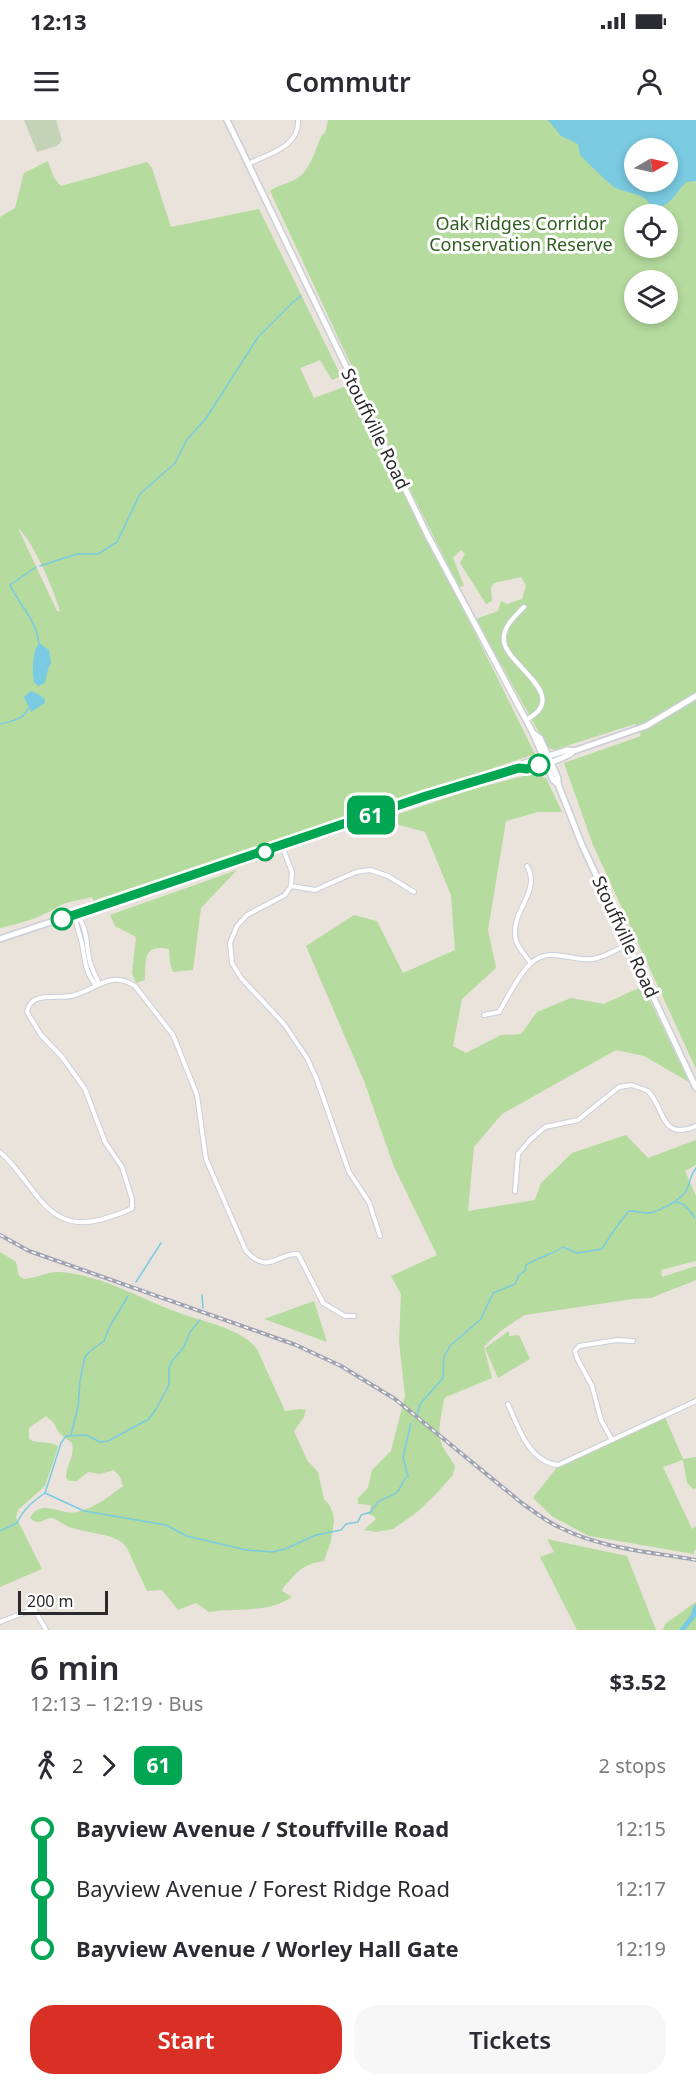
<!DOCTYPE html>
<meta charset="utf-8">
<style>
:root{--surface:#fff;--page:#f7f7f7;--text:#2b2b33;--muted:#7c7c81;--accent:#d93025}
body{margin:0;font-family:"Noto Sans",sans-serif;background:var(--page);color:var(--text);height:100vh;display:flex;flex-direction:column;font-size:22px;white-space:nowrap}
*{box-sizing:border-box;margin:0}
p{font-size:20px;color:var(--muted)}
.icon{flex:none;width:33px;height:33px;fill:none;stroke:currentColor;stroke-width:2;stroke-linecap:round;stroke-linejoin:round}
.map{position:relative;height:1510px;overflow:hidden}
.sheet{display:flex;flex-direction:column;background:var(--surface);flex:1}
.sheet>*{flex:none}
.badge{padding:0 12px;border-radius:9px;font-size:21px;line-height:39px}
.needle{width:39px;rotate:81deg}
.buttons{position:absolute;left:624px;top:18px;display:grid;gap:12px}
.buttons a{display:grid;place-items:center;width:54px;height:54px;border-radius:50%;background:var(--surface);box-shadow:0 3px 9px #0003;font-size:30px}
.scale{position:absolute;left:18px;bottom:15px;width:90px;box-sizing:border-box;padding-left:6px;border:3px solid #292929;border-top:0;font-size:16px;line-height:21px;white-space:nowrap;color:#292929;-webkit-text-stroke:4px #fff;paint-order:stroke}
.map>.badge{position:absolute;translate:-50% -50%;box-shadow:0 0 0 3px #fff}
.legs{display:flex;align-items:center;gap:9px;height:66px;padding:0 30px;font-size:20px}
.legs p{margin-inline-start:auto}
.overview{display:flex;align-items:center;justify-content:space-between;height:102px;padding:0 30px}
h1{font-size:33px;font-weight:600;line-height:45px}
.button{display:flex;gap:12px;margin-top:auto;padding:12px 30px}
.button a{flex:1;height:69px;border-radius:24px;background:var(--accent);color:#fff;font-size:24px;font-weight:600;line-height:69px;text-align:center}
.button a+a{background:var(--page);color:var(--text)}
ul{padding:0 30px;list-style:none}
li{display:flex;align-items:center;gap:21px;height:60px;font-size:22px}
li i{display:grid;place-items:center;width:9px;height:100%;margin:0 8px;background:currentColor}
li i::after{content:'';width:15px;height:15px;margin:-8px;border:4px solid;border-radius:50%;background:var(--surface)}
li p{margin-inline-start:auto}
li:first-child i{background:linear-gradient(#0000 50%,currentColor 0)}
li:last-child i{background:linear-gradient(currentColor 50%,#0000 0)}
.status{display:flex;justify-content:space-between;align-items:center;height:42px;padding:0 30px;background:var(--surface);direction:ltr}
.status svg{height:16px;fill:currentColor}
header{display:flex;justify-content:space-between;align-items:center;height:78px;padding:0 30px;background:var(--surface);font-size:27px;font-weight:600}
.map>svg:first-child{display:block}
.green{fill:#b5db9e;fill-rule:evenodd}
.cemetery{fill:#c4d2b5}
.water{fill:#7acae1;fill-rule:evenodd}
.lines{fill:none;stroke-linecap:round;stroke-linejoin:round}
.stream{stroke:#7acae1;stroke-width:1.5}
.river{stroke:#7acae1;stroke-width:5}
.street-casing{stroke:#cbced9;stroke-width:6}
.secondary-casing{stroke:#cbced9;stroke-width:8}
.street{stroke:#fff;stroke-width:4}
.secondary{stroke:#fff;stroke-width:5}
.rail-casing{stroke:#a0a3b1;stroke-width:4}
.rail{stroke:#fff;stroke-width:1.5;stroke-dasharray:4.5;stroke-linecap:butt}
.line-1-casing{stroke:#fff;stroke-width:14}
.line-1{stroke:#00a651;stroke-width:9}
.stop-1-dot{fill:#fff;stroke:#00a651;stroke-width:3}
.labels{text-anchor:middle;stroke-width:6;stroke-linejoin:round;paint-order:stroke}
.park-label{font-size:18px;fill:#305e21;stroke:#fff}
.street-label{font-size:18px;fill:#292929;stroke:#fff}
</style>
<div class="status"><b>12:13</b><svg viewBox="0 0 49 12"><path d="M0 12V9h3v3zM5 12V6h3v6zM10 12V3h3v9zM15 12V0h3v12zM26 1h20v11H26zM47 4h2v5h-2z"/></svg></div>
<header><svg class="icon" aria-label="menu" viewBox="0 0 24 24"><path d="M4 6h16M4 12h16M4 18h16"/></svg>Commutr<svg class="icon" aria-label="person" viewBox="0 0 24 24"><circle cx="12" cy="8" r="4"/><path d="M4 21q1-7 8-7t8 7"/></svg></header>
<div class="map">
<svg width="696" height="1510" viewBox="0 0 696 1510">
<rect width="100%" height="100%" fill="#eae3dc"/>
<g class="green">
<path d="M328 0H696V949L593 725 564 643 641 616 635 604 554 630 547 627 476 499 498 491 501 481 507 484 522 479 526 466 521 457 494 463 491 468 492 481 486 484 460 443 465 434 461 430 453 438 464 466 459 467 397 344 270 71C278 65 287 64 296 59 310 52 315 29 322 15L325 13ZM634 28H668V62H634ZM634 94H668V128H634ZM634 160H668V194H634Z"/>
<path d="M48 41 54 58 61 66 147 42 152 48 171 107 259 89 341 256 332 260 320 240 300 248 314 278 349 265 377 325 381 323 535 634 94 782 92 777C82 780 68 781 59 786 40 798 22 803 0 808V97L15 88 24 53ZM18 408C33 421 54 470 60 491H57Z"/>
<path d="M531 654 546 658 562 692H538L506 701 488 810 496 848 462 879 453 926 466 933 501 915 521 914 537 892 571 878 604 884 643 866 689 962 644 936 616 930 502 994 474 1027 468 1091 535 1080 541 1063 572 1033 626 1015 648 1038 696 1020V1045L685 1051 696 1076V1141L661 1150 662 1157 696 1146V1160L651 1178 633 1179 525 1195C510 1204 495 1214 484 1227L492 1258 446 1277 444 1279C442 1294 435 1316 444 1329 447 1335 452 1340 455 1346L453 1355 435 1375 416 1393 393 1409 376 1412 364 1410 376 1399 374 1396 368 1394 371 1388 370 1385 358 1384V1378L368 1368 372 1350 391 1331 405 1276 399 1222 401 1174 391 1156 437 1135 394 1047 364 961 306 826 354 795 377 801 403 853 455 830 451 775 425 712 381 700 467 671Z"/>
<path d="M237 750 201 788 193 850 173 852 170 843 169 829C142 824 146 840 145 860L136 863 132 853 136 817 115 806 110 795Z"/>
<path d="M0 1132 16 1142 19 1156 24 1159C36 1158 49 1151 60 1152 101 1155 137 1177 174 1191 199 1201 240 1207 257 1229L285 1291 301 1289 306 1290 304 1297 294 1311 307 1340 318 1352 324 1379 330 1386 333 1394 334 1401 331 1421 324 1441C309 1443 300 1448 291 1459 287 1464 284 1465 282 1471L292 1477C267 1494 238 1487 209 1492L196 1483 178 1490 162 1470 147 1471 127 1428C124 1424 121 1421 116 1419 102 1413 84 1412 69 1407 64 1405 57 1399 52 1398 42 1398 41 1407 30 1398 41 1377 61 1396 77 1392 93 1389 110 1376 123 1366L120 1357 114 1350 100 1354 88 1352 77 1361H69L66 1358C66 1345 75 1337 72 1323L60 1314 53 1302 46 1296 29 1308V1319C39 1325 48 1320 58 1326L57 1331 45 1366 18 1390 16 1397 42 1449 0 1467Z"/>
<polygon points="314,1181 327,1222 264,1199"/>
<polygon points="509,1211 509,1216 519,1215 530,1239 498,1258 485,1228"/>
<polygon points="664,1295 683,1339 696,1337 696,1368 693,1369 687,1363 683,1340 663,1347 692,1409 696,1406 696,1430 694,1430 694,1434 589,1416 553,1397 533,1378 561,1342"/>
<polygon points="547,1419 627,1436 656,1510 577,1510 540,1437 554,1432"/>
<polygon points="696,1482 696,1510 663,1510 665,1504"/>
</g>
<polygon class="cemetery" points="24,0 56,0 62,20 57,26 37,32"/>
<g class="water">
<path d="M548 0H696V61L686 62C676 72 667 93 650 85 646 73 624 73 614 67 608 63 588 43 582 37 579 34 579 28 578 24L561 16ZM668 28V62H634V28Z"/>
<path d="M39 523 49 530 51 543 48 549 45 563 38 566 34 562C32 551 32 532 39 523Z"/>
<polygon points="31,571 40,575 45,580 45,583 31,592 24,577"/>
</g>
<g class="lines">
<g class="stream">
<polyline points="40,446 77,434 98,434 117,422 140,374 175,343 186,321 207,297 258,217 293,182 301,176"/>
<path d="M36 447 10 465C21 488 35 497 39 523"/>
<path d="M0 604C12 601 24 600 28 588"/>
<path d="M674 1082C685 1082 689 1090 695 1098"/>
<polyline points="136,1162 161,1123"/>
<polyline points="202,1175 203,1188"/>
<path d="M417 1295 420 1284 443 1258 444 1237 450 1226 481 1199 493 1173 515 1164 519 1155 525 1151 526 1145C538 1137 551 1135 563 1127L577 1133 602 1129C611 1115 618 1103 629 1091 635 1091 642 1093 648 1093 659 1092 683 1079 687 1069 692 1059 688 1059 696 1048"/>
<polyline points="71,1315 78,1287 80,1261 85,1237 90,1231 104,1221 110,1206 128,1176"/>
<path d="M45 1373 84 1391 166 1405 187 1416 246 1430 272 1432 285 1429 316 1415 341 1410 346 1404 358 1402 361 1395 371 1392C381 1374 385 1382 397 1372 402 1367 402 1360 408 1356L403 1337 411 1303"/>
<path d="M0 1411 17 1403C23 1390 32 1382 45 1373L61 1323 66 1316 86 1315 100 1322 108 1321 149 1299 156 1289 169 1265V1248L172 1241 184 1227 190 1212 200 1200"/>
</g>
<polyline class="river" points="682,1510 693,1496 696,1487"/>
<g class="street-casing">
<g id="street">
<path d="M248 44C268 34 300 27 298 0"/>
<path d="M524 487C515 496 502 507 504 522 508 546 572 576 526 600"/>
<polyline points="282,726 292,752 291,766 285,775 247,795 237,806 230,823 232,843 241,858 284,904 307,938 317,960 349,1052 369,1082 380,1116"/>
<path d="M527 746C541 770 513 790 515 814 515 825 525 835 531 843"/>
<polyline points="291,766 315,770 356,752 370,750 388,756 414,772"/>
<path d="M76 794C88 807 86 826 90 842 92 849 95 855 98 861L96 865"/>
<path d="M76 795C75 805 80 814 82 824 85 839 85 853 96 865"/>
<path d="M484 895 499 892C508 877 517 857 530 844 550 825 570 842 593 839 605 837 616 830 628 824"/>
<path d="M0 1032C37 1064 46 1118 106 1098 115 1095 124 1093 132 1088V1079L122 1047 105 1022 85 969 62 937 41 915 27 892C30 871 57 879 71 876 96 871 109 849 135 866L173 915 197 975 206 1039 246 1131C269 1156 278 1132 298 1134L323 1183 345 1196H354"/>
<path d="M515 1071 518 1034 530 1020 545 1007 578 1000 619 967 632 965 648 971C666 990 660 1021 696 1006"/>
<path d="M508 1284C518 1307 529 1342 558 1345L696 1281"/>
<polyline points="612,1320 601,1300 592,1266 577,1238 575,1231 579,1226 617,1220 633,1221"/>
<polyline points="0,1502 34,1489 46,1510"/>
</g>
</g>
<g class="secondary-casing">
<g id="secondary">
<polyline points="227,0 427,414 533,613 553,660 558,664"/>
<polyline points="533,613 540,618 558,658 558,664 582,725 696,968"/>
<path d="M520 648C532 649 566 639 574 631"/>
<polyline points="0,819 426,677 519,648 525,643 568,630 574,631 646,606 696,576"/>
</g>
</g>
<use href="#street" class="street"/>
<use href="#secondary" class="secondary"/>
<g class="rail-casing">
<path id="rail" d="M0 1115 29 1131 296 1225 341 1246 395 1279 523 1384C536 1393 548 1403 563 1409 604 1429 652 1432 696 1440"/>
</g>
<use href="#rail" class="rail"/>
</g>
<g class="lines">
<g class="line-1-casing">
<polyline id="line-1" points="62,799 426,676 519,648 527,649 539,645"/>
</g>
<use href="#line-1" class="line-1"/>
</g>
<g class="stop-1-dot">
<circle cx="539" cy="645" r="10"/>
<circle cx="265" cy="732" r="8"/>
<circle cx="62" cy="799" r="10"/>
</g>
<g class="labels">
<g class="park-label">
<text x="521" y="110">Oak Ridges Corridor<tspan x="521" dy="21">Conservation Reserve</tspan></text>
</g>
<g class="street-label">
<text transform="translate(375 309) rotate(64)" y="6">Stouffville Road</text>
<text transform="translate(625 817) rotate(65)" y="6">Stouffville Road</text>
</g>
</g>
</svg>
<div class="buttons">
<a><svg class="needle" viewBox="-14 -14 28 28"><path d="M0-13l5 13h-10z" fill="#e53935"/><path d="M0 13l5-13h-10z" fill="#7c7c81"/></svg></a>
<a><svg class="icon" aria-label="locate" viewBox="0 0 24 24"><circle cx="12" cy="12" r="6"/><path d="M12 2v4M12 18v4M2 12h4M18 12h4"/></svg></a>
<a><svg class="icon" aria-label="layers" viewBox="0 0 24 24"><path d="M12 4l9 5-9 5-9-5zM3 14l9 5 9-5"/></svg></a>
</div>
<div class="scale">200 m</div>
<b class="badge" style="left:371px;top:695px;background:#00a651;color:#fff">61</b>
</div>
<section class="sheet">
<div class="overview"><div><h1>6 min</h1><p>12:13 – 12:19 · Bus</p></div><b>$3.52</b></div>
<div class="legs"><svg class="icon" aria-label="walk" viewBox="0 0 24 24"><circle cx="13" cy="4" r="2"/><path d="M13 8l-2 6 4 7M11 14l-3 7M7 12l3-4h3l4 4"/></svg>2<svg class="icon" aria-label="forward" viewBox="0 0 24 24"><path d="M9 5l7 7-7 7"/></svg><b class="badge" style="background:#00a651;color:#fff">61</b><p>2 stops</p></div>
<ul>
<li><i style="color:#00a651"></i><b>Bayview Avenue / Stouffville Road</b><p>12:15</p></li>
<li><i style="color:#00a651"></i><span>Bayview Avenue / Forest Ridge Road</span><p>12:17</p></li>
<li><i style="color:#00a651"></i><b>Bayview Avenue / Worley Hall Gate</b><p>12:19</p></li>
</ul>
<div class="button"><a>Start</a><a>Tickets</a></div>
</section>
